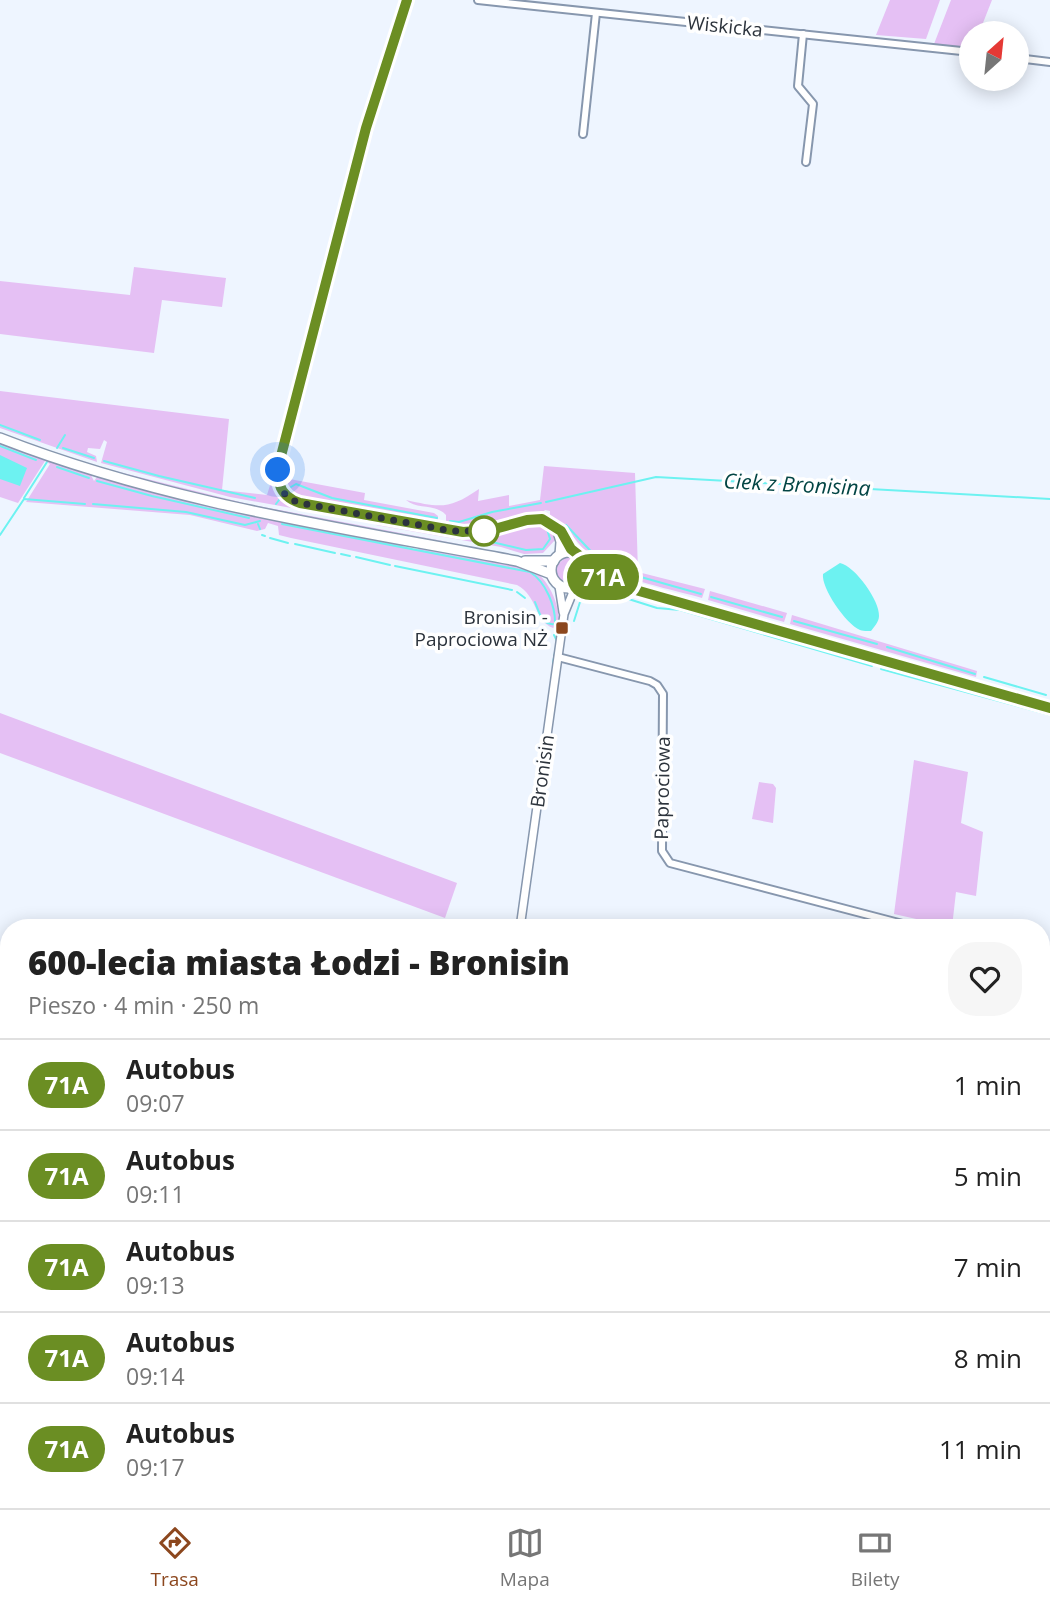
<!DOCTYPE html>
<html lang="pl">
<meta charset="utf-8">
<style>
:root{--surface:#fff;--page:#f6f6f6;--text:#222;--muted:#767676;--line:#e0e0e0;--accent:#8c471e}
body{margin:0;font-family:"Open Sans",sans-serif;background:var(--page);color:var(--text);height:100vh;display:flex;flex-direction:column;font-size:26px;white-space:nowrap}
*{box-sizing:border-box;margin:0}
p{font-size:23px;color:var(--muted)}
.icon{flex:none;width:38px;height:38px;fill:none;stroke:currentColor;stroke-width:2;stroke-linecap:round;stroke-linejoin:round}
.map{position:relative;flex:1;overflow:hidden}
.details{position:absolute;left:0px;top:919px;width:1050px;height:590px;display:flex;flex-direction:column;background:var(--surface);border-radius:28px 28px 0 0;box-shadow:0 4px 18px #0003}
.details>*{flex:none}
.badge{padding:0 14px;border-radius:23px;font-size:24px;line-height:46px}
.needle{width:46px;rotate:27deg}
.tools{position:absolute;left:959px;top:21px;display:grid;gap:14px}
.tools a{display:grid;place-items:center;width:70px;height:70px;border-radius:50%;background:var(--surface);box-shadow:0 4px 18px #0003;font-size:35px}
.you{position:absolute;width:35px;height:35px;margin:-18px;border:5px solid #fff;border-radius:50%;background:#1a73e8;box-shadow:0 0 0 10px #1a73e833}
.map>.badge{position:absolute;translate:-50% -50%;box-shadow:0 0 0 4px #fff}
.round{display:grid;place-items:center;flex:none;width:74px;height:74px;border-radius:28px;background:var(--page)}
.head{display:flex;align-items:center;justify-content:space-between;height:119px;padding:0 28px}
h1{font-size:33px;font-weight:800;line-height:52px}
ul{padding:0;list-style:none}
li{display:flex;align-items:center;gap:21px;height:91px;padding:0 28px;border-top:2px solid var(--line)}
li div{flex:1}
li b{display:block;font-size:26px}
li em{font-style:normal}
li .badge{min-width:77px;font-weight:700;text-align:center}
.tabs{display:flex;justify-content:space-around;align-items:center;height:98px;border-top:2px solid var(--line);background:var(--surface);font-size:19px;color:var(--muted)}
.tabs a{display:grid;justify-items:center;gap:4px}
.tabs .active{color:var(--accent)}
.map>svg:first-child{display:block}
.green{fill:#e5c0f4}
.water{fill:#6df2f1}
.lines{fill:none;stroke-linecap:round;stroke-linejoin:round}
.stream{stroke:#6df2f1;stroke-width:2}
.minor-casing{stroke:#8797ae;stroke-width:10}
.tertiary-casing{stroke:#8797ae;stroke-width:10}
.secondary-casing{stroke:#8797ae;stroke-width:12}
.minor{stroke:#fff;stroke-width:6}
.tertiary{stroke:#fff;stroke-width:7}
.secondary{stroke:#fff;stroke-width:9}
.line-casing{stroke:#fff;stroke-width:16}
.line{stroke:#6b8e23;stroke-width:10}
.walk{stroke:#2c333c;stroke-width:7;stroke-dasharray:0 12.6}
.stop-dot{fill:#fff;stroke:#6b8e23;stroke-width:3.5}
.poi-dot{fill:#8c471e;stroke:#fff;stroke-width:2.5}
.labels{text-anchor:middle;stroke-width:7;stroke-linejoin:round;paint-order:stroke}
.street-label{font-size:19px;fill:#2c333c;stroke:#fff}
.poi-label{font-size:19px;fill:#2c333c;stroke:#fff;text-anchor:end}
.water-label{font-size:21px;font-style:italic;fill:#034544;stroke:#fff}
</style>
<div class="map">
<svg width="1050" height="1508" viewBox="0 0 1050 1508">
<rect width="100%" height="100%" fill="#eef5ff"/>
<g class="green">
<polygon points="890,0 940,0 926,39 876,35"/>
<polygon points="951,0 992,0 979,33 971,33 971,49 934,44"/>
<polygon points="134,267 226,278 222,307 162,300 154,353 0,334 0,281 130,295"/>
<path d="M0 391 229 419 222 490 267 495 271 482C278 488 280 498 290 504 302 510 316 506 325 514L230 497 101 463 107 442 104 440 100 449 88 448 87 452 96 456 97 462 0 428Z"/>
<path d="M0 443 91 475 94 481 97 477C197 505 299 525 401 544V546L418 550 419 548 531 569C549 578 560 606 559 624L553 628C534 621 538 596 517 585L291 538 279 535 278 526 268 523 265 529 257 531 190 515 26 502 50 464 45 461 18 503 0 497Z"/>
<path d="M544 466 635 473 638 572 705 589 702 598C678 591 616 578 600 565 581 551 571 528 550 516V511L545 510 542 513C526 511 513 519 498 523 481 528 464 527 446 525V515C435 503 417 510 406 500 441 508 450 509 479 489L478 501 509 495V506L540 500Z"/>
<polygon points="99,467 248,504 469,546 273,511 184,492"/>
<polygon points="284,478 365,493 364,500 434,513 438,516 438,523 301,497 288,489"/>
<polygon points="375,522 465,535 489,534 537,523 550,527 555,532 556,539 543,553 524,554 501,547 376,525"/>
<polygon points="566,557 573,557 574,561 579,560 583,566 581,578 573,584 566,584 565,580 560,581 556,575 557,565"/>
<polygon points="710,591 787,613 784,622 708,600"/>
<polygon points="792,615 977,671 976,677 790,624"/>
<polygon points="0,713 457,883 445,918 0,753"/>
<polygon points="914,760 968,772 961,823 983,832 976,896 956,892 952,927 894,914"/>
<polygon points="759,782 773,784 776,788 773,823 752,819"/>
<polygon points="0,1381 9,1384 9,1500 156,1500 151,1508 0,1508"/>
<polygon points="578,1500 687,1500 685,1508 578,1508"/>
</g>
<g class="water">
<polygon points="0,455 27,468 20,486 0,479"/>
<path d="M840 563C855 566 880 601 879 616 879 622 874 627 871 631 869 631 861 631 860 630 846 624 821 588 823 574Z"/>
</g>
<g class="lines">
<g class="stream">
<polyline points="403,25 408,9"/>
<polyline points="396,46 399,36"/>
<polyline points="389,66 392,56"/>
<polyline points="379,100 387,72"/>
<polyline points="368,136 375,111"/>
<polyline points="360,166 367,142"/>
<polyline points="353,195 358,175"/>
<polyline points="348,213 350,205"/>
<polyline points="341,243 344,227"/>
<polyline points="332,274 339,248"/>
<polyline points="327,292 330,285"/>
<polyline points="321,316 325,301"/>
<polyline points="313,348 319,325"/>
<polyline points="310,358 312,353"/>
<polyline points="301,394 310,361"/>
<polyline points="295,420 300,398"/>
<polyline points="0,425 40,440"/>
<polyline points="0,446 36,460"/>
<polyline points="57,448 65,435"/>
<polyline points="63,448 94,458"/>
<polyline points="287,449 291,435"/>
<polyline points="104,461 159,476 255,498"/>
<polyline points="57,467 89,478"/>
<polyline points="97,481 152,496 249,518"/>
<polyline points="291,487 296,484 332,498 437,518"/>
<polyline points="24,498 47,462"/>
<polyline points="546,502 656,477 1050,499"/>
<polyline points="93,504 186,512 245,525 260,521"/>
<polyline points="276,504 279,500"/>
<polyline points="450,521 459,522 492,512 541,503"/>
<polyline points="258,524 260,529"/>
<path d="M282 524 530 572C546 582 556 607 555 625"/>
<polyline points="566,525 602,563 609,568 701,594"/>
<polyline points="0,535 24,499 85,504"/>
<polyline points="262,535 265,536"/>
<polyline points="270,538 288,543"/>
<polyline points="475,538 526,550 543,549 550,539 547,529"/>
<polyline points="295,544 335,553"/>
<polyline points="341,554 350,556"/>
<polyline points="356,557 390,565"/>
<polyline points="395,566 512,590"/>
<polyline points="517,592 525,598"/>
<polyline points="711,597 782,617"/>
<path d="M535 602C539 612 542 626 555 624"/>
<polyline points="574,621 580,602 600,590 657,608 680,610 872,666"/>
<polyline points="794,621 877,644"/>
<polyline points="554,635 557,641"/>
<polyline points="887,647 975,674"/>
<polyline points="553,663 556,647"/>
<polyline points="881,669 1050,715"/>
<polyline points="984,677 1046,695"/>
</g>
<g class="minor-casing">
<g id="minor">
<polyline points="478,0 971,52"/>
<polyline points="803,34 798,86 813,104 806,162"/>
<polyline points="1017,58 1050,62"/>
<polyline points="583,134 596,13"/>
<polyline points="558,657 650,681 657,685 663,694 662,851 670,863 918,928"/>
<polyline points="1041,960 1050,962"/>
<polyline points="0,963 9,966"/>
<polyline points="404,1500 427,1508"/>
<polyline points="733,1500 751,1508"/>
</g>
</g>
<g class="tertiary-casing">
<g id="tertiary">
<path d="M407 0C354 151 318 308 279 464 275 483 281 497 300 503L463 532 491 530 527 520 539 519 550 523 561 531 574 552"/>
<polyline points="556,528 560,542 559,555"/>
<polyline points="559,586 563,612"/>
<polyline points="520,928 564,614 575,587"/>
<polyline points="1041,1277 1050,1273"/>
<polyline points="352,1508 355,1500"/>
</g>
</g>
<g class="secondary-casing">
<g id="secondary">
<path d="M0 438C166 503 343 528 517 561L551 574"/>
<circle cx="569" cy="570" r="18"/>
<polyline points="525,561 554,561"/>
<polyline points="582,584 588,582 618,585 1050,708"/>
</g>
</g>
<use href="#minor" class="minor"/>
<use href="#tertiary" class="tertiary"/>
<use href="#secondary" class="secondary"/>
</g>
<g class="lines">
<g class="line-casing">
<path id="line" d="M407 0 366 128 281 456C276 477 276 495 300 503L463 532 491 530 527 520 542 519 561 531 571 549 585 560 587 569 618 585 1050 708"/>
</g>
<use href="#line" class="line"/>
<path class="walk" d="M278 470C277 487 284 498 300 503L452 531H484"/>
</g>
<circle class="stop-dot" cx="484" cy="531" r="14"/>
<rect class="poi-dot" x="555" y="621" width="14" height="14" rx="3.5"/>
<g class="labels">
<g class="street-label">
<text transform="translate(725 26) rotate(6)" y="7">Wiskicka</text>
<text transform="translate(542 771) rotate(-82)" y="7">Bronisin</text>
<text transform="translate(662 788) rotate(-89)" y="7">Paprociowa</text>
</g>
<g class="poi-label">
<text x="548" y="624">Bronisin -<tspan x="548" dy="22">Paprociowa NŻ</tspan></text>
</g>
<g class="water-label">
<text transform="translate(797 485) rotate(3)" y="7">Ciek z Bronisina</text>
</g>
</g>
</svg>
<div class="tools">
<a><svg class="needle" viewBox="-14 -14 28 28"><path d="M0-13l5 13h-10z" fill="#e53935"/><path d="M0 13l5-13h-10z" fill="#767676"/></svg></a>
</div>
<div class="you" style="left:278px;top:470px"></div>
<b class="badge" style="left:603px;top:577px;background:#6b8e23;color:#fff">71A</b>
<section class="details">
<div class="head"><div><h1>600-lecia miasta Łodzi - Bronisin</h1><p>Pieszo · 4 min · 250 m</p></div><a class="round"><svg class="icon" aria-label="heart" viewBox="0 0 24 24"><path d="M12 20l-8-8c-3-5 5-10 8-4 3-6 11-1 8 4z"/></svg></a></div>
<ul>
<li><span class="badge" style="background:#6b8e23;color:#fff">71A</span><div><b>Autobus</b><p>09:07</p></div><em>1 min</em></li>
<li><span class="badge" style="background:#6b8e23;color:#fff">71A</span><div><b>Autobus</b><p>09:11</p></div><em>5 min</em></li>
<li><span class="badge" style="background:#6b8e23;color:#fff">71A</span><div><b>Autobus</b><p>09:13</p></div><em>7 min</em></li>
<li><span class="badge" style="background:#6b8e23;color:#fff">71A</span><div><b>Autobus</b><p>09:14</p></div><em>8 min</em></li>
<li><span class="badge" style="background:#6b8e23;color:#fff">71A</span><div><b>Autobus</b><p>09:17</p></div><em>11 min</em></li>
</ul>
</section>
</div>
<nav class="tabs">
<a class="active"><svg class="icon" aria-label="directions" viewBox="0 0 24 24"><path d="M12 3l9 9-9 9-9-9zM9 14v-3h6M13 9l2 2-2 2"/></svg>Trasa</a>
<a><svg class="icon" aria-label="map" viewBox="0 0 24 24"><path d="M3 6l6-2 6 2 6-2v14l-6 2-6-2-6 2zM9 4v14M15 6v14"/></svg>Mapa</a>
<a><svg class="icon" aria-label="tickets" viewBox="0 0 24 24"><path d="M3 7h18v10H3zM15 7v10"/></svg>Bilety</a>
</nav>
